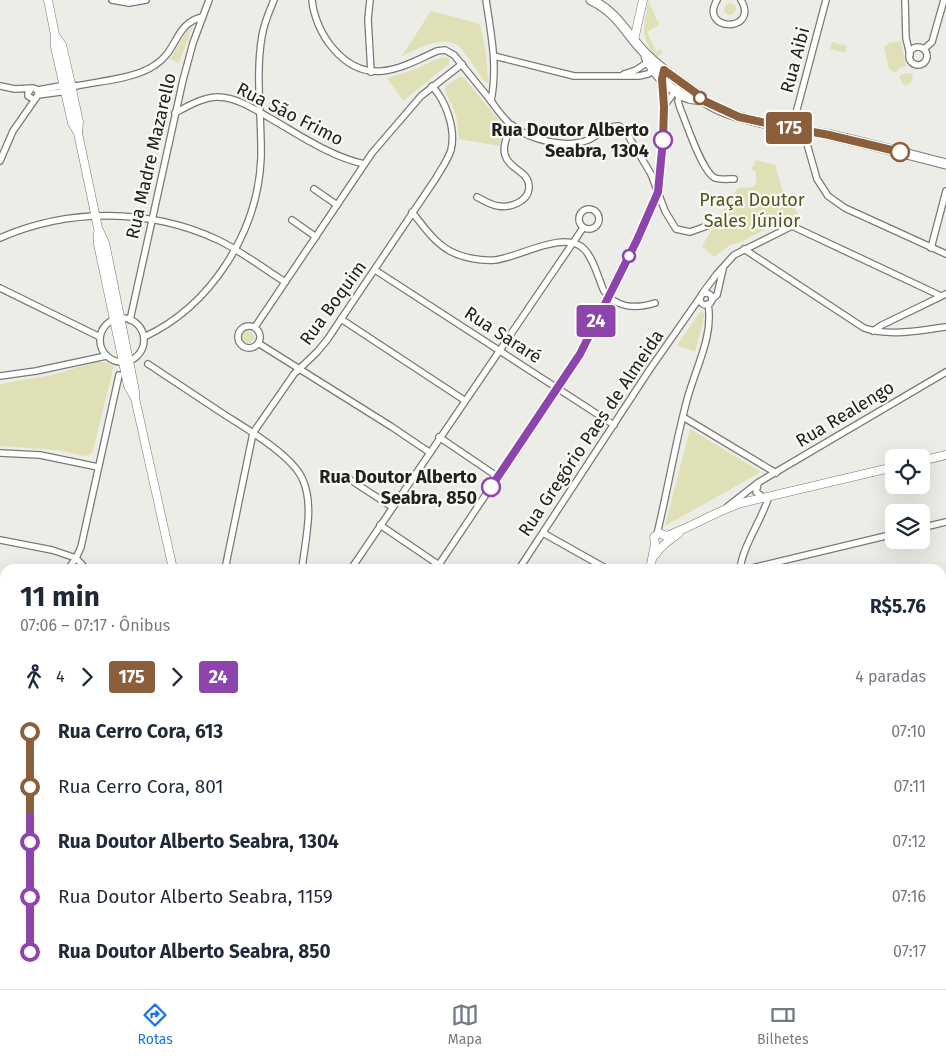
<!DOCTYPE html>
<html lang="pt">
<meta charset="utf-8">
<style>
:root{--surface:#fff;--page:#f2f2f3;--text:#1f2937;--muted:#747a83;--line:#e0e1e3;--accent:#1a73e8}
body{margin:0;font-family:"Fira Sans",sans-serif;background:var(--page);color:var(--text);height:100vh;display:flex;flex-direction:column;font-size:19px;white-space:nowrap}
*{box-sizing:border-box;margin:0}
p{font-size:16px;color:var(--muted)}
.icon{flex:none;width:28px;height:28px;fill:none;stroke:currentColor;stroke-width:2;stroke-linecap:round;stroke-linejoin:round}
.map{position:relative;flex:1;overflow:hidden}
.drawer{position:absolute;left:0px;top:564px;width:946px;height:426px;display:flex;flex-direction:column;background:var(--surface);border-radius:15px 15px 0 0;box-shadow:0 5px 20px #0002}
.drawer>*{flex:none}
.badge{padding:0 10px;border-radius:4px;font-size:18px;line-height:32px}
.controls{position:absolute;left:885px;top:449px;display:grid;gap:10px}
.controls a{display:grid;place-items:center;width:45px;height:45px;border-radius:8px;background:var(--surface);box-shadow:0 5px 20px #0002;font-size:25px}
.map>.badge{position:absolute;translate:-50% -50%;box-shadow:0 0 0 2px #fff}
.legs{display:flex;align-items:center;gap:8px;height:55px;padding:0 20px;font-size:16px}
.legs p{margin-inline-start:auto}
.summary{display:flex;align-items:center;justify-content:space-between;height:85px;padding:0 20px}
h1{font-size:28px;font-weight:700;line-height:38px}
ul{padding:0 20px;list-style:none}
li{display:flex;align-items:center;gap:18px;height:55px;font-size:19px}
li i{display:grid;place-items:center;width:8px;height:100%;margin:0 6px;background:currentColor}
li i::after{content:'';width:12px;height:12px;margin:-6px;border:4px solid;border-radius:50%;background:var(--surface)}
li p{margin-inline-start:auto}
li:first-child i{background:linear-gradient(#0000 50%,currentColor 0)}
li:last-child i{background:linear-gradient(currentColor 50%,#0000 0)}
.tab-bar{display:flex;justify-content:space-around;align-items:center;height:70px;border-top:1px solid var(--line);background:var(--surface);font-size:14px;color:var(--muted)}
.tab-bar a{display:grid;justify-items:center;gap:2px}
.tab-bar .current{color:var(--accent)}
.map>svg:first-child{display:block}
.green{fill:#dfe0b6}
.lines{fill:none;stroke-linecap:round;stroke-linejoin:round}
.minor-casing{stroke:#797974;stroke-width:8}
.tertiary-casing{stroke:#797974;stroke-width:9}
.secondary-casing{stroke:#797974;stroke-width:11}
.primary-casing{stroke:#797974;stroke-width:11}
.minor{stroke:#fff;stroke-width:5.5}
.tertiary{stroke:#fff;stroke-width:8}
.secondary{stroke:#fff;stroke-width:9}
.primary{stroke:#fff;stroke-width:9}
.line-1-casing{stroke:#fff;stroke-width:11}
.line-2-casing{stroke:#fff;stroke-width:11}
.line-1{stroke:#8b5e3c;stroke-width:8}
.line-2{stroke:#8e44ad;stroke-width:8}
.stop-1-dot{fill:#fff;stroke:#8b5e3c;stroke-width:2.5}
.stop-2-dot{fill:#fff;stroke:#8e44ad;stroke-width:2.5}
.labels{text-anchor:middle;stroke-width:4.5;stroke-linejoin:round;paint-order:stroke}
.street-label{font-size:18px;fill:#21221f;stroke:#fafaf5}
.stop-label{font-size:18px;font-weight:bold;fill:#21221f;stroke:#fafaf5;text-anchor:end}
.park-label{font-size:18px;fill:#545420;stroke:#fafaf5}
</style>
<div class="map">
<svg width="946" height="989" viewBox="0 0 946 989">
<rect width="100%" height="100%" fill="#edede7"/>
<g class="green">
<path d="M648 0 657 20 660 24 647 32 656 51 661 49 663 53 656 57C638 34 645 26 648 0Z"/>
<circle cx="730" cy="9" r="6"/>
<path d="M431 11 480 24 486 53 488 83 485 82 462 49C444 32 421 48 402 56Z"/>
<polygon points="191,24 189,37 178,64 176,61 170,59"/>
<polygon points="901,41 906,66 899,68 895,73 889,69 884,46 886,47 888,43"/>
<polygon points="832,42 847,46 845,53 830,49"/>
<polygon points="444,57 449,58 449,64 403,101 387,78 416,69 432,61"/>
<polygon points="913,73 911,83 904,86 899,77 902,74"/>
<path d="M461 76 466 80 505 128 499 146 459 139C458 129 458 119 454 110 451 101 445 96 445 86Z"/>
<polygon points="756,160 775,165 782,189 798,214 792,219 787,218 741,242 730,245 714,257 702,246 711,231 721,226 720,215 738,188 753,187 756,184 756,172 751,169"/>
<polygon points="701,311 705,314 695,352 677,345"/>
<circle cx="248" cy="337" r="6"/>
<polygon points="96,362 105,362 115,367 113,369 93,451 90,455 85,456 57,450 0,446 0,384 52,375"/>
<polygon points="690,429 761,472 665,526"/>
</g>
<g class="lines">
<g class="minor-casing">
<g id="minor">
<polyline points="112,0 129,3 146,0"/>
<path d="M312 0C315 33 344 75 382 71 402 69 419 59 437 51L445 50 454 55 491 101"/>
<polyline points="370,0 368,19 371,72"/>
<path d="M486 0C491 34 498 67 491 101 497 109 503 118 511 125 531 140 565 149 588 140 598 136 608 125 619 126L626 132 651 174 665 211 676 229 690 232 718 222"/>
<path d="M717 0C698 32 760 33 741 0"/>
<polyline points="905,0 906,38 910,55"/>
<circle cx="918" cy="56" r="9"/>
<polyline points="924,49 932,42 944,0"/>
<polyline points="494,56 574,76 639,76 648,74 655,69"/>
<polyline points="624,74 636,70 651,60"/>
<polyline points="0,86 15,89 33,88 36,89 39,93 36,98 33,99 28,96 28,93 31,89"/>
<path d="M38 90 71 84 76 86C100 81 135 79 155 65 178 51 174 24 202 17"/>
<path d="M680 93 678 101 680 108C686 122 702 172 715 178 721 180 728 179 734 179"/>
<polyline points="38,95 68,91"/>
<polyline points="665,105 681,83"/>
<path d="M175 113C188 106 203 97 218 97 235 97 253 108 268 117 298 134 329 156 364 164"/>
<polyline points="792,128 826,0"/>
<polyline points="803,130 817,179 828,196 845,208 946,254"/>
<polyline points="0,161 13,131 36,98"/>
<polyline points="314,189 337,205"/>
<path d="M477 197C484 201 491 205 498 206 510 208 528 202 529 188 530 171 509 170 505 155 502 145 508 134 512 125"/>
<circle cx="589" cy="219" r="10"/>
<path d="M412 212C424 227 434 242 450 251 463 258 481 261 495 260 518 258 565 229 584 249 594 259 598 278 604 291 616 308 636 309 655 303"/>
<polyline points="292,220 316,237"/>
<path d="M0 238C68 208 150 208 218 240 241 251 263 268 285 282"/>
<polyline points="931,248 946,191"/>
<path d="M744 249 864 328C890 337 920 330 946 327"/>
<polyline points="375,270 614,425"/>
<polyline points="0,288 100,337"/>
<circle cx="706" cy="299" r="6"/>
<polyline points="702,294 716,275 734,255 792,226 941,296"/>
<polyline points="712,299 717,295 723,269"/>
<circle cx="122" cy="340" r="22"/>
<polyline points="341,319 464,400"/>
<polyline points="130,320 183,80 193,43 209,0"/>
<circle cx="249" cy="337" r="11"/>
<polyline points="255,327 372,153 421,96 462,64"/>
<polyline points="873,331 882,325 946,294"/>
<path d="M144 337C211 306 258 232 261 158 262 118 255 76 262 36 264 23 269 12 274 0"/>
<polyline points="258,343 392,427 429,452"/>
<path d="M148 364C174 381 199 398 225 415 247 429 291 455 302 478 315 505 305 540 302 569"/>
<polyline points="0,376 36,371 106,356"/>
<polyline points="683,417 776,473"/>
<polyline points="439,437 498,477"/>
<polyline points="0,453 40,455 98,467"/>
<polyline points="346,477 392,507"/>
<polyline points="758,484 756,492 763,497"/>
<polyline points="727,507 759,482 946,372"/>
<polyline points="380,525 439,565"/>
<polyline points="921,528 946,522"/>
<polyline points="543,533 607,569"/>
<path d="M657 534C668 489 675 444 687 400 695 369 714 336 708 304"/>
<polyline points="0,540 52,550 76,558 86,569"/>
<polyline points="68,569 76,558 81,547 119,375"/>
<path d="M225 569 253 433 294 374 317 352 327 340 436 178C441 169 448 160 451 150 456 129 446 101 432 86"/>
<polyline points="351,569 583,228"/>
<polyline points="436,569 580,354 651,211 658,192 660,174 664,107 662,79"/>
<polyline points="519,569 650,369 701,296"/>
<path d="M740 569C743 545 762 520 769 496"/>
<polyline points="748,569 894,534"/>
<polyline points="941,588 946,587"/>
<polyline points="0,636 5,631"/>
<polyline points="946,663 943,676 946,733"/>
<polyline points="941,811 946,803"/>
<polyline points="0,860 5,865"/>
<polyline points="0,911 5,906"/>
<polyline points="0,965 5,970"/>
<polyline points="941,965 946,958"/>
<polyline points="20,985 24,989"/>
<polyline points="126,985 130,989"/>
<polyline points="469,985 475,989"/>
<polyline points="587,985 593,989"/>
<polyline points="704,985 710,989"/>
<polyline points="231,989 237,985"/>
<polyline points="387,989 389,985"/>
<polyline points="735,989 737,985"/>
<polyline points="828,989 831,985"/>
</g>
</g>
<g class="tertiary-casing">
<g id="tertiary">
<polyline points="48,0 55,35 55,47 72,123 78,133"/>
<polyline points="55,35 62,45 69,75 79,122 78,133 98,228 105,243 109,262 135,391 135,398 173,569"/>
<polyline points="634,40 643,0"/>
<polyline points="98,233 98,244 128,386 135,398"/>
<polyline points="921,461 946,455"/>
<path d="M666 536C692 527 715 512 741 503L894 467"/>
<path d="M655 555C661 545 670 540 679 533"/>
<polyline points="650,569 655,544 654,537 659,533 666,536"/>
<polyline points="941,676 946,676"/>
<polyline points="0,694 5,694"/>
<polyline points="263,985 264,989"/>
<polyline points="607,989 608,985"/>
<polyline points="613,989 614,985"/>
</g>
</g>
<g class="secondary-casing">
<g id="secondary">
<polyline points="0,755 5,760"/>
<polyline points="278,985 284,989"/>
</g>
</g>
<g class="primary-casing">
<g id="primary">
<path d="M591 0C617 12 625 32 644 52 659 68 678 80 696 93 716 121 797 128 830 135 869 144 907 154 946 164"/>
<path d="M646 57C654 75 680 102 700 99"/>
</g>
</g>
<use href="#minor" class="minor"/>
<use href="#tertiary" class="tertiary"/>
<use href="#secondary" class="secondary"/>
<use href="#primary" class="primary"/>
</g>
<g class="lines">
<g class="line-1-casing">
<polyline id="line-1" points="663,140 664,107 662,79 664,70 696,93 700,99 739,117 770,124 829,135 900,152"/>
</g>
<g class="line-2-casing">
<polyline id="line-2" points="491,487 580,354 637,240 658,192 663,140"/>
</g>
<use href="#line-1" class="line-1"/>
<use href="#line-2" class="line-2"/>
</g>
<g class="stop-1-dot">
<circle cx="700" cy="98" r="6"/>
<circle cx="900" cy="152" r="9"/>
</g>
<g class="stop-2-dot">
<circle cx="663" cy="140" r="9"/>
<circle cx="629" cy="256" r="6"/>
<circle cx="491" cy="487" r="9"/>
</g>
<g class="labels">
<g class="street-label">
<text transform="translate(795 60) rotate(-75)" y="6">Rua Aibi</text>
<text transform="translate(290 114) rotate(27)" y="6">Rua São Frimo</text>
<text transform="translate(151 156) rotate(-77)" y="6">Rua Madre Mazarello</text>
<text transform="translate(333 303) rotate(-54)" y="6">Rua Boquim</text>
<text transform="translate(503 335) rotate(33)" y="6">Rua Sararé</text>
<text transform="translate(845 414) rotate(-31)" y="6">Rua Realengo</text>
<text transform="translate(591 433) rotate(-56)" y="6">Rua Gregório Paes de Almeida</text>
</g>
<g class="stop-label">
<text x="649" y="136">Rua Doutor Alberto<tspan x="649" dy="21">Seabra, 1304</tspan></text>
<text x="477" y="483">Rua Doutor Alberto<tspan x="477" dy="21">Seabra, 850</tspan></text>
</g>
<g class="park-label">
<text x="752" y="206">Praça Doutor<tspan x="752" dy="21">Sales Júnior</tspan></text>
</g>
</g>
</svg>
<div class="controls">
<a><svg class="icon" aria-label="locate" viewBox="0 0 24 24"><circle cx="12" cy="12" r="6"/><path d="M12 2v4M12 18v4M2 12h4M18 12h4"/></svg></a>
<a><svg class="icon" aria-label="layers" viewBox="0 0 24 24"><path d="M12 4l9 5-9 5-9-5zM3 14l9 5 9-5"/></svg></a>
</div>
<b class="badge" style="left:789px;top:128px;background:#8b5e3c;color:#fff">175</b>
<b class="badge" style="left:596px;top:321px;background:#8e44ad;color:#fff">24</b>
<section class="drawer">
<div class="summary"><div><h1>11 min</h1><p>07:06 – 07:17 · Ônibus</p></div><b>R$5.76</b></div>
<div class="legs"><svg class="icon" aria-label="walk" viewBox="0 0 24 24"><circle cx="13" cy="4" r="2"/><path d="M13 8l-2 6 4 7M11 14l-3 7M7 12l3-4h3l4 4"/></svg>4<svg class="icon" aria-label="forward" viewBox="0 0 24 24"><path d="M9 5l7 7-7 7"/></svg><b class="badge" style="background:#8b5e3c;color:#fff">175</b><svg class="icon" aria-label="forward" viewBox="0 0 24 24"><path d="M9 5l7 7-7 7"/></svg><b class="badge" style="background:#8e44ad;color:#fff">24</b><p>4 paradas</p></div>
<ul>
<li><i style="color:#8b5e3c"></i><b>Rua Cerro Cora, 613</b><p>07:10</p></li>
<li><i style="color:#8b5e3c"></i><span>Rua Cerro Cora, 801</span><p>07:11</p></li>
<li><i style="color:#8e44ad"></i><b>Rua Doutor Alberto Seabra, 1304</b><p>07:12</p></li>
<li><i style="color:#8e44ad"></i><span>Rua Doutor Alberto Seabra, 1159</span><p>07:16</p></li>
<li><i style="color:#8e44ad"></i><b>Rua Doutor Alberto Seabra, 850</b><p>07:17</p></li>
</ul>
</section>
</div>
<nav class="tab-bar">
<a class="current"><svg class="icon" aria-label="directions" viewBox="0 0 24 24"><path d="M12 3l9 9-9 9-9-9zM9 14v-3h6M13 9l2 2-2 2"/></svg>Rotas</a>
<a><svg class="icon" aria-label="map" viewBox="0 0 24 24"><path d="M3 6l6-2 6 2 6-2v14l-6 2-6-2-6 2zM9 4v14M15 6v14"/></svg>Mapa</a>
<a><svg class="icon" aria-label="tickets" viewBox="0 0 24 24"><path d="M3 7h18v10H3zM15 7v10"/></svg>Bilhetes</a>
</nav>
